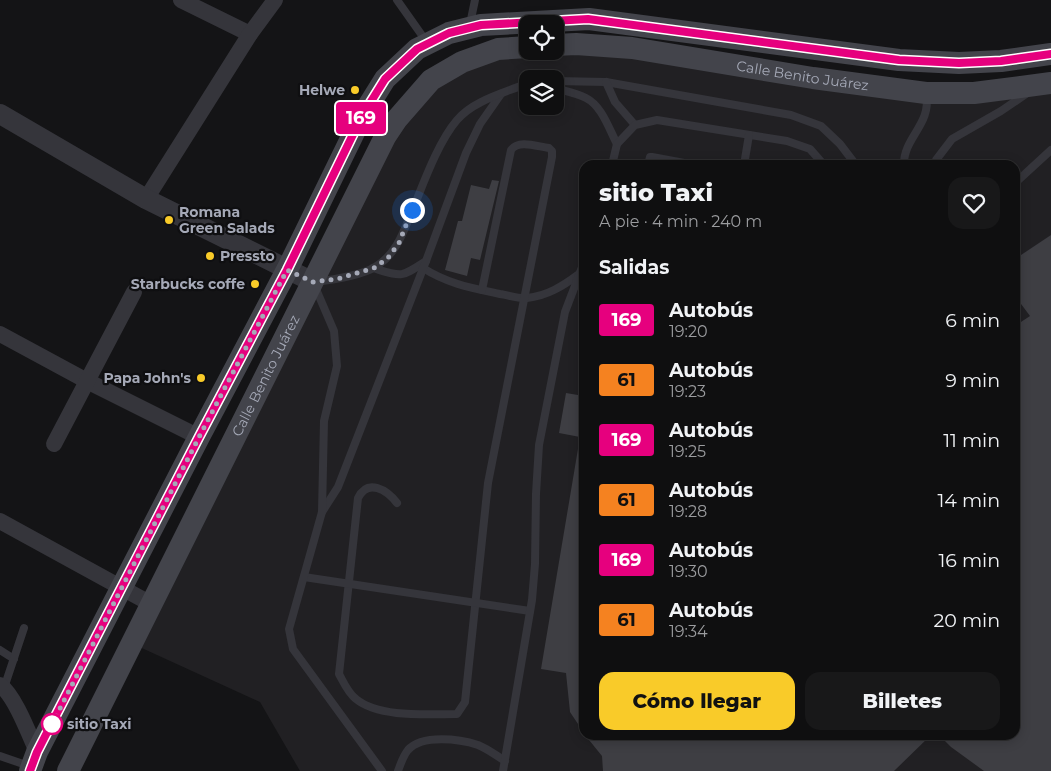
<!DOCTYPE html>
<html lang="es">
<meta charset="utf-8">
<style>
:root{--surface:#0f0f10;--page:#181819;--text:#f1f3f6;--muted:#9b9c9f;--line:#2f2f30;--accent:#f9cb29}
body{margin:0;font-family:Montserrat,sans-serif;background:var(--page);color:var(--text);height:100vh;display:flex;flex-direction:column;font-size:19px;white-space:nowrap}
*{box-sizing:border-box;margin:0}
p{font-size:16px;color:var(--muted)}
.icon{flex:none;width:28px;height:28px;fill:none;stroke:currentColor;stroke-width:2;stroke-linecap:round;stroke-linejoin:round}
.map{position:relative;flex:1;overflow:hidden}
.sheet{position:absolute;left:579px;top:160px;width:441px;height:580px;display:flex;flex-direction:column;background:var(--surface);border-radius:15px;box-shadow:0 2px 12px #0003,0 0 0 1px var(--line)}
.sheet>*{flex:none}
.badge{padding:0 10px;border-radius:4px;font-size:18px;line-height:32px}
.controls{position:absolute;left:519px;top:15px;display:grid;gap:10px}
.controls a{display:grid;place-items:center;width:45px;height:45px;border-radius:10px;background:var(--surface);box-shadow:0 2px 12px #0003,0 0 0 1px var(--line);font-size:25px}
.you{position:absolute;width:25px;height:25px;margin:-12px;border:4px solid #fff;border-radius:50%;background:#1a73e8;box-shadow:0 0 0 8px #1a73e833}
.map>.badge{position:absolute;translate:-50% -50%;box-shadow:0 0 0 2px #fff}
h2{padding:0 20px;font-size:19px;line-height:45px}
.round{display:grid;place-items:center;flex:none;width:52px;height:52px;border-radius:15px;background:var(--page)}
.overview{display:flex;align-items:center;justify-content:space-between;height:85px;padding:0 20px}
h1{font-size:24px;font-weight:800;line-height:38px}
.button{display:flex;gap:10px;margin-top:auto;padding:10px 20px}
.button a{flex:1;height:58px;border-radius:15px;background:var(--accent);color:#111;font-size:20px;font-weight:800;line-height:58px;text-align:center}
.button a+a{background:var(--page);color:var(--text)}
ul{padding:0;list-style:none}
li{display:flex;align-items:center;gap:15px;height:60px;padding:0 20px}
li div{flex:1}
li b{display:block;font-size:19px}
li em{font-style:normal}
li .badge{min-width:55px;font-weight:700;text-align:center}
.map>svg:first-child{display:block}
.built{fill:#212023;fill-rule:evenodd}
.building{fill:#3e3e43}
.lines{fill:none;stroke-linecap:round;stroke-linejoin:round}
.service{stroke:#35353b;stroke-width:8}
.minor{stroke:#35353b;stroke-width:16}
.tertiary{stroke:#35353b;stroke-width:20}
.secondary{stroke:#43444b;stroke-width:22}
.line-casing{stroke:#fff;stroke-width:11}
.line{stroke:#e6007e;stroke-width:8}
.walk{stroke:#a5a9b7;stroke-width:5;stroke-dasharray:0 9}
.poi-dot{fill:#f9cb29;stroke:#0f0f11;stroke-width:2}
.stop-dot{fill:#fff;stroke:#e6007e;stroke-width:2.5}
.labels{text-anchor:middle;stroke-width:4.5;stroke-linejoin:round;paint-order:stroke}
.street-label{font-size:14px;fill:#a5a9b7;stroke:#0f0f11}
.poi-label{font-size:14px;font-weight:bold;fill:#a5a9b7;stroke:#0f0f11;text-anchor:end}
.stop-label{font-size:14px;font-weight:bold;fill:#a5a9b7;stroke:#0f0f11;text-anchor:start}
</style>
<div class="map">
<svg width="1051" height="771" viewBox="0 0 1051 771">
<rect width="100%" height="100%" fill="#141416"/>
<path class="built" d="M555 45 926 93 1051 83V771H300L260 702 133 644 385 137 431 80 528 51H555ZM528 79H555V106H528ZM584 165H1015V735H584Z"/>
<g class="building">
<polygon points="492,180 499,181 480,260 471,258 467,276 445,270 458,221 462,221 471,185 489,189"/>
<polygon points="1051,235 1051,771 984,771 951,747 939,735 1015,735 1015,326 1030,316 1015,296 1015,259"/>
<polygon points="566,393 584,396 584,733 570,712 566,673 541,669 580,437 559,433"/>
<polygon points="585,735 931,735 894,771 603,771 602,756"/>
</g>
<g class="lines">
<g class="service">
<polyline points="397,0 426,41"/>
<polyline points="470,24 475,0"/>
<polyline points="555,81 606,82 791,115 821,126 840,144 856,165"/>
<polyline points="606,82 615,102 635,125"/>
<path d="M555 88C565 91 576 93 586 98 602 106 609 129 617 144"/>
<polyline points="612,165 617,144 635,125 657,120 787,141 810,149 824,165"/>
<polyline points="648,165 650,157 652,157 695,165"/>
<polyline points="744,165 749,135"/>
<path d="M904 165C903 138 932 124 926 95"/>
<polyline points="936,165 936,160 952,139 1001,111 1026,94"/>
<polyline points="1015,183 1051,150"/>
<path d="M373 268C403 277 400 278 426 261"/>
<path d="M423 268C448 284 472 288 500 294 508 295 519 299 527 298 547 296 563 286 579 274"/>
<path d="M397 503C387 490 368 478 358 498L339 674C344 683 348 693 356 699 379 718 428 714 457 714L465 702 488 483 552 157V151L549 148C538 147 519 139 511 150L482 290"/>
<polyline points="322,512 338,487 426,261 466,153 480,124 501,94"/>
<polyline points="304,577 530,611"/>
<polyline points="0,650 14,659"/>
<polyline points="4,688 24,628"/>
<polyline points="0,756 29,766"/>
<path d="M382 771 293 649 289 629 322 512 324 421 337 366 334 331 313 282C331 280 360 276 375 267 398 254 405 227 415 204 425 179 439 141 457 120 474 100 505 93 528 83"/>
<path d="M398 771C401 763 403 756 408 750 422 734 460 739 478 745 488 749 497 756 505 761"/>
<polyline points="503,771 532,600 535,564 536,494 539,445 565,312 584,262"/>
</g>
<g class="minor">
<polyline points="181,0 250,34"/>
<polyline points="146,199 250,34 275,0"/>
<polyline points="0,334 87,381 199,437"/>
<polyline points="54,444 134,292"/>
<polyline points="0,521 153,605"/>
<path d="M0 685C15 696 29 734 37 752"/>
</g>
<polyline class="tertiary" points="0,114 146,199 313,282"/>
<g class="secondary">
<path id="s1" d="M555 45 576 44 632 48 813 78 926 93H974L1051 83"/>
<polyline points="30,771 37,752 199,437 287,270 362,116 385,79 417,49 449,33 481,25 589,19 899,60 959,63 1001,61 1051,54"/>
<path id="s2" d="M68 771 385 137 397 119 431 80 462 62 498 49 528 47"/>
</g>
</g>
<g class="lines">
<g class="line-casing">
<polyline id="line" points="30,771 37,752 199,437 287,270 362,116 385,79 417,49 449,33 481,25 588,19 899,60 959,63 1001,61 1051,54"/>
</g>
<use href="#line" class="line"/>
<polyline class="walk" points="52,724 199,437 287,270 313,282 337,279 374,268 388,258 399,243 412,210"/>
</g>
<g class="poi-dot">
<circle cx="355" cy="90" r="5"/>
<circle cx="169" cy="220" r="5"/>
<circle cx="210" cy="256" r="5"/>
<circle cx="255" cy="284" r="5"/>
<circle cx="201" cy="378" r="5"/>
</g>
<circle class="stop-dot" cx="52" cy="724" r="10"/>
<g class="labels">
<g class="street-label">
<text dy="5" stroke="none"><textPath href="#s1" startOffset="250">Calle Benito Juárez</textPath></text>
<text dy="5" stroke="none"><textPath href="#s2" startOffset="442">Calle Benito Juárez</textPath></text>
</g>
<g class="poi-label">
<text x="345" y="95">Helwe</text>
<text x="179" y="217" text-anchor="start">Romana<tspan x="179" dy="16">Green Salads</tspan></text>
<text x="220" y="261" text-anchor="start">Pressto</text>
<text x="245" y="289">Starbucks coffe</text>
<text x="191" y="383">Papa John's</text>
</g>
<g class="stop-label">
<text x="67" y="729">sitio Taxi</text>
</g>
</g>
</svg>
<div class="controls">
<a><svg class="icon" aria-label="locate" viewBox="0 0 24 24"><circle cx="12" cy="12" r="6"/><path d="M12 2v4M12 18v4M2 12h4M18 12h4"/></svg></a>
<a><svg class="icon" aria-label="layers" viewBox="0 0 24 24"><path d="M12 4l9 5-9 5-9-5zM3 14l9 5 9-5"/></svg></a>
</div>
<div class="you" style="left:412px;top:210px"></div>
<b class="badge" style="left:361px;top:118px;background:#e6007e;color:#fff">169</b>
<section class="sheet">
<div class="overview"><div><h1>sitio Taxi</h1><p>A pie · 4 min · 240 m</p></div><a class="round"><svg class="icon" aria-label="heart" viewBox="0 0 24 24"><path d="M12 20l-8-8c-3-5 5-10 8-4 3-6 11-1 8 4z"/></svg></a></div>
<h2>Salidas</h2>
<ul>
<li><span class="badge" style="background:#e6007e;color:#fff">169</span><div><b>Autobús</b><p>19:20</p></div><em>6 min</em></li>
<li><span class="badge" style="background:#f58220;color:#111">61</span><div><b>Autobús</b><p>19:23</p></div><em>9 min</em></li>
<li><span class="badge" style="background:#e6007e;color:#fff">169</span><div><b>Autobús</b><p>19:25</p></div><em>11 min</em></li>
<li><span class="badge" style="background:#f58220;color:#111">61</span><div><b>Autobús</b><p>19:28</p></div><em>14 min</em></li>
<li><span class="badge" style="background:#e6007e;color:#fff">169</span><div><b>Autobús</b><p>19:30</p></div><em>16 min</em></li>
<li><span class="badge" style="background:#f58220;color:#111">61</span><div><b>Autobús</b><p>19:34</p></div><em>20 min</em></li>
</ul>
<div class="button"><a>Cómo llegar</a><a>Billetes</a></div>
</section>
</div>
